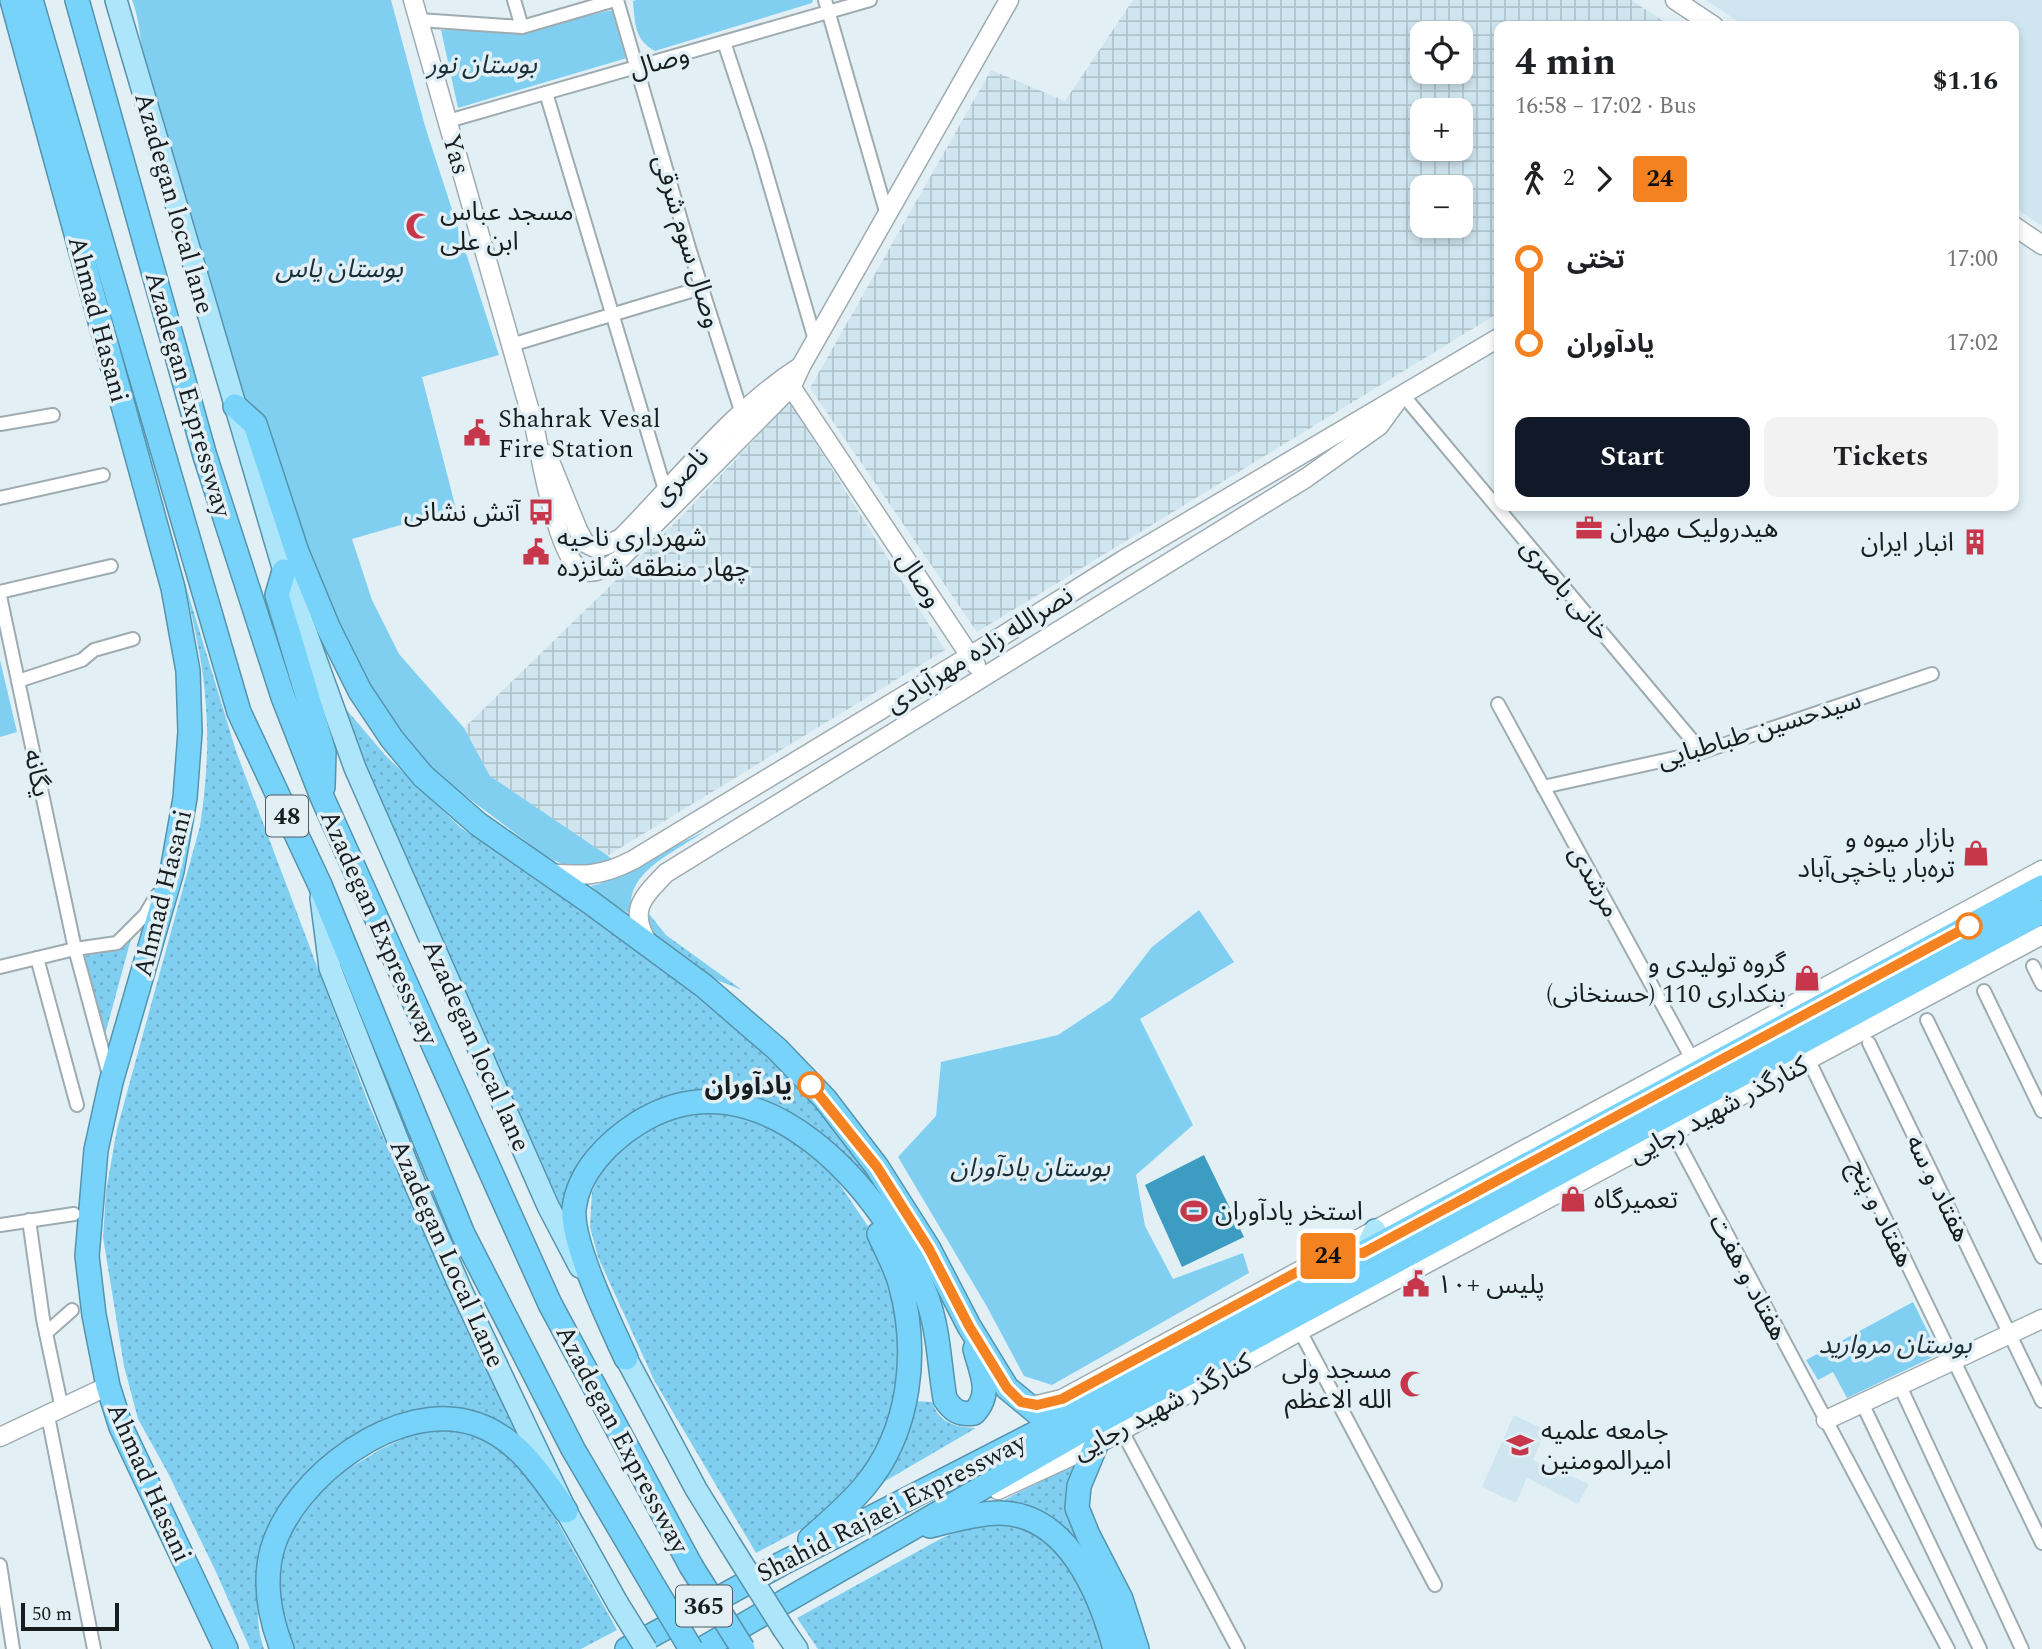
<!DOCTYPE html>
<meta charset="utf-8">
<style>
:root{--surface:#fff;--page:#f2f2f2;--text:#202124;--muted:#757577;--accent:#111827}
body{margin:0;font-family:Spectral,"Noto Sans Arabic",serif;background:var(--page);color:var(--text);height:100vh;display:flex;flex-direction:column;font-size:26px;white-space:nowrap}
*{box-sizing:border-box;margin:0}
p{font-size:23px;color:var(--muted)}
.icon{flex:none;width:38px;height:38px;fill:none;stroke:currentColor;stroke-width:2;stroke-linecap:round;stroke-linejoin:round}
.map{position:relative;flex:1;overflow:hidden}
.side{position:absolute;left:1494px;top:21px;width:525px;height:490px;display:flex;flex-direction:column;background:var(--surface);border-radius:14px;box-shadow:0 4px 10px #0003}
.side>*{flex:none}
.badge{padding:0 14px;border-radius:5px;font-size:24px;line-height:46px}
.controls{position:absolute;left:1410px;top:21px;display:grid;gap:14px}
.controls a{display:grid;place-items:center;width:63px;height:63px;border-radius:14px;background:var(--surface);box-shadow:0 4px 10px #0003;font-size:35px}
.scale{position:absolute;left:21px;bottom:18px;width:98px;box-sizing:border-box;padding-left:7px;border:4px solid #181d1f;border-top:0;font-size:19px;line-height:24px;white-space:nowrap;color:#181d1f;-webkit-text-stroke:5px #e2f0f6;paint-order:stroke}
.map>.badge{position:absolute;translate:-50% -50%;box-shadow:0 0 0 4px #fff}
.legs{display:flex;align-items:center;gap:10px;height:77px;padding:0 21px;font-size:23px}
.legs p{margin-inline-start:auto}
.head{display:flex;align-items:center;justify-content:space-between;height:119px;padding:0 21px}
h1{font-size:38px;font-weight:700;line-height:52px}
.button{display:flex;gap:14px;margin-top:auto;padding:14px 21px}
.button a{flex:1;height:80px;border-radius:14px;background:var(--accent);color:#fff;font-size:28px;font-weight:700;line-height:80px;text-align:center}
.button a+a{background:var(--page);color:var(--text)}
ul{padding:0 21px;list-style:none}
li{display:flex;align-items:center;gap:24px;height:84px;font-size:26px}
li i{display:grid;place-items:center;width:10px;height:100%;margin:0 9px;background:currentColor}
li i::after{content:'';width:18px;height:18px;margin:-9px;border:5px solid;border-radius:50%;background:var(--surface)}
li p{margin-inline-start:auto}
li:first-child i{background:linear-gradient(#0000 50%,currentColor 0)}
li:last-child i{background:linear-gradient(currentColor 50%,#0000 0)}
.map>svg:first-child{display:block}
.built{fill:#cfe5ef}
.industrial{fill:url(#industrial-grid);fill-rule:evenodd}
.grass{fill:url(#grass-dots)}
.green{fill:#80cff1}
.water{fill:#3d9cc1}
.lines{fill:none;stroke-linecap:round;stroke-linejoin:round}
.street-casing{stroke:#9eabb1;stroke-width:16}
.secondary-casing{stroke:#9eabb1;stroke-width:21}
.primary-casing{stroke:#5693ad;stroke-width:24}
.highway-casing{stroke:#5693ad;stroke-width:26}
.street{stroke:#fff;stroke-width:12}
.secondary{stroke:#fff;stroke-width:18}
.primary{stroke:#ade5fb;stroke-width:21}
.highway{stroke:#77d3f9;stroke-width:23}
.primary-bridge-casing{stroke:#5693ad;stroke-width:24;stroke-linecap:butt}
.highway-bridge-casing{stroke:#5693ad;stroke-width:26;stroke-linecap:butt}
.primary-bridge{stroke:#ade5fb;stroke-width:21}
.highway-bridge{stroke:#77d3f9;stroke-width:23}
.line-1-casing{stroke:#fff;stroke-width:16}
.line-1{stroke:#f58220;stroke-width:10}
.stop-1-dot{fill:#fff;stroke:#f58220;stroke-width:3.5}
.labels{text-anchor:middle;stroke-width:7;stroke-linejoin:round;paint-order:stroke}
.shield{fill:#e2f0f6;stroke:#555c60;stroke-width:2}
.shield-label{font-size:24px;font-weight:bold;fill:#181d1f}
.street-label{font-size:26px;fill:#181d1f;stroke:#e2f0f6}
.park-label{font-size:26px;font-style:italic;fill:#1a2f38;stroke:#e2f0f6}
.poi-label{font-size:26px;fill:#181d1f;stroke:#e2f0f6;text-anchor:start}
.stop-label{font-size:26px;font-weight:bold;fill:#181d1f;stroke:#e2f0f6;text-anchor:end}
</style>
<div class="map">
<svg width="2042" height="1649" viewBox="0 0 2042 1649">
<defs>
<pattern id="industrial-grid" width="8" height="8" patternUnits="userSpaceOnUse" patternTransform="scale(1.75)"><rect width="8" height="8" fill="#cfe5ef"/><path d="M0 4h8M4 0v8" fill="none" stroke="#b1c4cc"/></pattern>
<pattern id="grass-dots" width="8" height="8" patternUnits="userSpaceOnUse" patternTransform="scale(1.75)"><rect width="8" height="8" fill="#80cff1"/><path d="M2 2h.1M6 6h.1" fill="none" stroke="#6eb1ce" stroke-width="1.8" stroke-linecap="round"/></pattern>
</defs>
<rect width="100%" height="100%" fill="#e2f0f6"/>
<g class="built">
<polygon points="1706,0 2042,0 2042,226 2014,207 2014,26 1745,26"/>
<polygon points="1514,1415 1546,1430 1533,1460 1589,1484 1578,1504 1527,1478 1516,1503 1482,1487"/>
</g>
<g class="industrial">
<path d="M1133 0H1631L1671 26H1500V312L977 632 810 388 991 70 1065 101ZM1423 33H1461V72H1423ZM1423 110H1461V149H1423ZM1423 187H1461V226H1423Z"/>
<polygon points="790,402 945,650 607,856 490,776 464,728 682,516"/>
</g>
<g class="grass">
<path d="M184 580 236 751 370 1107 460 1316 521 1441 452 1413 316 1473 259 1589C257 1610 257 1629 264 1649H250L216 1572 168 1473 138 1419 124 1366 103 1237 106 1191 117 1129 200 826C206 786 209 747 206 707 204 665 193 622 184 580Z"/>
<polygon points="338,700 386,756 461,828 571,903 736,1023 798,1084 856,1154 911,1245 780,1109 739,1094 652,1105 564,1213 378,798"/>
<polygon points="646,910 666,935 742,990 709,977 654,936 645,920"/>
<polygon points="131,939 105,1035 84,956 117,950"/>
<polygon points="713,1109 756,1119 789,1137 815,1158 836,1179 872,1232 885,1260 903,1337 896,1406 865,1472 822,1518 756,1553 654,1380 598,1257 590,1227 592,1192 602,1169 628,1138 678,1113"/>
<path d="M913 1401 932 1402C939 1423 955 1427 976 1428L875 1487Z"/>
<polygon points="443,1429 479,1435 497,1443 540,1490 617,1630 581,1649 292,1649 276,1592 283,1543 312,1499 348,1469 381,1449 413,1434"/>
<polygon points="1079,1462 1087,1550 1082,1557 994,1505"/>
<polygon points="982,1522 1022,1523 1051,1542 1085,1592 1107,1649 818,1649 797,1618 942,1538"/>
</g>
<g class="green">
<path d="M132 0H391L425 126 499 355 422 377 456 509 352 539 372 600 399 654 464 728 490 776 614 860 575 870 547 857 443 779 418 753 361 679 248 409 143 53C139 34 139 17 132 0Z"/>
<path d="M636 0H813L812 3 655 51C634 40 635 22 633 1Z"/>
<polygon points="613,10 627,58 458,108 441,30 517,31"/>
<polygon points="0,660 17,732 0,737"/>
<path d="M705 831C676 852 622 872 632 915L608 901 591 886 599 884Z"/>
<polygon points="1199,910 1234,962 1140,1019 1193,1125 1136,1175 1145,1226 1173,1279 1243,1253 1249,1273 1052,1385 1024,1376 986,1305 898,1157 936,1116 941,1062 1058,1035 1111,1000 1152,947"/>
<polygon points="1913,1302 1939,1354 1847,1398 1833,1372 1818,1380 1806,1360"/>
</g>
<polygon class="water" points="1204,1155 1244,1237 1182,1267 1145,1185"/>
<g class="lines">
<g class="street-casing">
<g id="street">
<polyline points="514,0 522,27"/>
<polyline points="617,0 689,248 742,414"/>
<polyline points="825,0 887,215"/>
<polyline points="419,20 522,27 615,0"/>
<polyline points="724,42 759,148 815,340"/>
<polyline points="546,93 665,490"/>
<polyline points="448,121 870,0"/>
<polyline points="511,345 701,288"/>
<polyline points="1403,395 1702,752"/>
<polyline points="0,424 53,415"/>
<polyline points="0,498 103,475"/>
<polyline points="0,592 111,566"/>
<polyline points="0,596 75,949 109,1075"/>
<polyline points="18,681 82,660 94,650 133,639"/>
<polyline points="1498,704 1692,1059"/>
<polyline points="1543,787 1702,752 1932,674"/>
<polyline points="37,958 77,1105"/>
<polyline points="2033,966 2042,984"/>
<polyline points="0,967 75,949 117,943 145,915 157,895"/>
<polyline points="1984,991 2042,1111"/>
<polyline points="1927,1020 2042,1257"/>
<polyline points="1869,1043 2042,1401"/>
<polyline points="1811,1065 2042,1543"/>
<polyline points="1673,1133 1948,1649"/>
<polyline points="29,1220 43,1319 62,1409"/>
<polyline points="0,1225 74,1214"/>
<polyline points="1300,1331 1435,1585"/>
<polyline points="46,1333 72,1310"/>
<polyline points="1900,1386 2022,1649"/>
<polyline points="1862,1403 1980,1649"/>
<polyline points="48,1416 94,1649"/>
<polyline points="1122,1431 1238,1649"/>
<polyline points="0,1565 13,1649"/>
</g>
</g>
<g class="secondary-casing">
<g id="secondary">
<path d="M413 0 535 429C540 456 558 556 580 569 593 577 610 566 620 559L792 386 801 366 1009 0"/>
<polyline points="1675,0 1714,26"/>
<polyline points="2014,226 2042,245"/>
<polyline points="786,379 976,665"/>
<path d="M547 454 578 530 585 543 595 548 607 545 621 538C679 480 731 411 801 366"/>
<path d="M547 873C584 876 600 877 633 860L991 643 1123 560 1500 337"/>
<path d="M649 945C628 911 641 899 666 873L1306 478 1379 426 1398 400"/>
<polyline points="1022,1403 1037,1405 1062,1399 2042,870"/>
<polyline points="1826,1420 2042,1319"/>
<polyline points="0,1437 108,1386"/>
<polyline points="998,1490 1096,1445 1300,1331 2042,935"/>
</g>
</g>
<g class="primary-casing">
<g id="primary">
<polyline points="116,0 284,571 355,768 548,1206 580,1267"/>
<polyline points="321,898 330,968 415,1184 462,1292 566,1511 618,1604"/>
<polyline points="1336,1251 1363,1253 1375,1230"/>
<polyline points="618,1343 696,1489 730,1544"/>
<polyline points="784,1630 797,1649"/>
</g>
</g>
<g class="highway-casing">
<g id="highway">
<polyline points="12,0 173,588 188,671 190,732 185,798 172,871 111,1082 96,1150 87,1256 94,1315 108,1386 121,1427 226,1649"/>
<polyline points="31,0 239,712 320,885 463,1234 573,1449 654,1587"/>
<polyline points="77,0 205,456 283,697 322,797 550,1304 691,1566"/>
<polyline points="235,406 255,424 297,552 328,627 360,691 392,739 423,776 478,824 590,902 704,986 777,1049 825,1099 877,1167 929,1249 969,1326 1007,1388 1041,1416 1067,1417"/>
<polyline points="284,571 277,595 324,752 323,787"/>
<path d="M626 1358C611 1325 571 1243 574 1209 578 1172 608 1142 638 1123 760 1046 885 1192 926 1295 939 1329 939 1364 945 1399 953 1411 959 1415 974 1413 993 1393 981 1373 975 1349"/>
<polyline points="1096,1445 1079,1486 1077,1508 1088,1535 1121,1599 1137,1649"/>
<path d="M930 1526C952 1521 976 1513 999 1513 1067 1513 1100 1593 1115 1649"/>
<path d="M810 1539C829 1522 848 1506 864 1487 911 1431 919 1351 900 1283 895 1266 886 1250 879 1234"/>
<path d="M282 1649C270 1618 263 1584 272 1550 292 1478 399 1397 476 1424 519 1439 541 1476 566 1511"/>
<polyline points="627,1649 781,1564 1067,1417 1363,1253 2042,887"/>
<polyline points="702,1649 1076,1434 2042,912"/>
</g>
</g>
<use href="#street" class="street"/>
<use href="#secondary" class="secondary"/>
<use href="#primary" class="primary"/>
<use href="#highway" class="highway"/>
<g class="primary-bridge-casing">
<g id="primary-bridge">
<polyline points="730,1544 784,1630"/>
<polyline points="618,1604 646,1649"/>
</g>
</g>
<g class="highway-bridge-casing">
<g id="highway-bridge">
<polyline points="691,1566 743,1649"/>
<polyline points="654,1587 691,1649"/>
</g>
</g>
<use href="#primary-bridge" class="primary-bridge"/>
<use href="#highway-bridge" class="highway-bridge"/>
</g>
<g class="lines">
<g class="line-1-casing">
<polyline id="line-1" points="811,1085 877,1167 929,1249 969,1326 1007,1388 1021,1402 1037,1405 1062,1399 1336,1251 1363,1253 1969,926"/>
</g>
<use href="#line-1" class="line-1"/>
</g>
<defs>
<g id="mosque-bare" transform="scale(2.1)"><path d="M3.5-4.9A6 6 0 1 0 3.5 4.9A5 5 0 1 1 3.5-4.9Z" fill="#c7374c" stroke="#e2f0f6" stroke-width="2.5" paint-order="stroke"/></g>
<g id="civic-bare" transform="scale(2.1)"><path d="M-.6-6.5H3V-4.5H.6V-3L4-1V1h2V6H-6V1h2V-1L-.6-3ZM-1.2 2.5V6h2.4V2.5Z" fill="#c7374c" stroke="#e2f0f6" stroke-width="2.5" paint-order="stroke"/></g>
<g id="bus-bare" transform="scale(2.1)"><path d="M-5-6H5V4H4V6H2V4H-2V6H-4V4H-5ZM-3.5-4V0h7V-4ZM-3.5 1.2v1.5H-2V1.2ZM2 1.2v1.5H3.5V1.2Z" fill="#c7374c" stroke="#e2f0f6" stroke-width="2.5" paint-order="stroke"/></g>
<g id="office-bare" transform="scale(2.1)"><path d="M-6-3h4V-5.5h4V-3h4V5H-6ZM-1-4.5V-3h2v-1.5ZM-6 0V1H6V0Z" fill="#c7374c" stroke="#e2f0f6" stroke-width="2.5" paint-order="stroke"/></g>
<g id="building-bare" transform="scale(2.1)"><path d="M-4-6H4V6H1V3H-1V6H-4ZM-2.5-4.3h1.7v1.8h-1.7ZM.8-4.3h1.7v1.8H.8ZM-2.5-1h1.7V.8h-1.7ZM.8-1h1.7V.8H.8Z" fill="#c7374c" stroke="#e2f0f6" stroke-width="2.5" paint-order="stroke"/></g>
<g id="shop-bare" transform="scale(2.1)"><path d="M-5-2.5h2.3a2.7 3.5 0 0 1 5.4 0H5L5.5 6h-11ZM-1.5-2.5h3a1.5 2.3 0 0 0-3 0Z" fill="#c7374c" stroke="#e2f0f6" stroke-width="2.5" paint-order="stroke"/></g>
<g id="stadium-bare" transform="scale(2.1)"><path d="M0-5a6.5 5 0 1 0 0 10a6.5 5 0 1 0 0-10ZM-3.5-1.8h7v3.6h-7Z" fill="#c7374c" stroke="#e2f0f6" stroke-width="2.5" paint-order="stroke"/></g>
<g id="university-bare" transform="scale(2.1)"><path d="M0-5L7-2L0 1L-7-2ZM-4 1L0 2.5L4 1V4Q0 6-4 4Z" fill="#c7374c" stroke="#e2f0f6" stroke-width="2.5" paint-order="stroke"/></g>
</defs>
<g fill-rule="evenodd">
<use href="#mosque-bare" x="419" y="226"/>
<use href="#civic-bare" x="477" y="433"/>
<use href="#bus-bare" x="541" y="512"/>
<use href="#office-bare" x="1589" y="528"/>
<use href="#building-bare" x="1975" y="542"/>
<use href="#civic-bare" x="536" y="552"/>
<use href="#shop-bare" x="1976" y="853"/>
<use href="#shop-bare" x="1807" y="978"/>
<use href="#shop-bare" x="1573" y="1199"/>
<use href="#stadium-bare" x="1194" y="1211"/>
<use href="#civic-bare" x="1416" y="1284"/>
<use href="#mosque-bare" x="1413" y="1384"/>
<use href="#university-bare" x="1520" y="1445"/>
</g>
<g class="stop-1-dot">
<circle cx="1969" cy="926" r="12"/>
<circle cx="811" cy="1085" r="12"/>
</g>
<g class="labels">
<g class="shield">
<rect x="266" y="795.5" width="42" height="41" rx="5"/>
<rect x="676" y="1585.5" width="56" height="41" rx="5"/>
</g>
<g class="shield-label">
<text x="287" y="824">48</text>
<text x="704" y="1614">365</text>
</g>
<g class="street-label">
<text transform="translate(659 61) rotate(-16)" y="9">وصال</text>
<text transform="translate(457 154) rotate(74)" y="9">Yas</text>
<text transform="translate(175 203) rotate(74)" y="9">Azadegan local lane</text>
<text transform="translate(688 241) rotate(73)" y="9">وصال سوم شرقی</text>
<text transform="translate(99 319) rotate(75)" y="9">Ahmad Hasani</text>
<text transform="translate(189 394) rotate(74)" y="9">Azadegan Expressway</text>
<text transform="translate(680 476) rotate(-46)" y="9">ناصری</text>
<text transform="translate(920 579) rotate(57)" y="9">وصال</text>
<text transform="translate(1566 589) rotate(50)" y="9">خانی باصری</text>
<text transform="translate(979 649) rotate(-32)" y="9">نصرالله زاده مهرآبادی</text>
<text transform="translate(1759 729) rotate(-17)" y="9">سیدحسین طباطبایی</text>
<text transform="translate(38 773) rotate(78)" y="9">یگانه</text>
<text transform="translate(1595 881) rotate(61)" y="9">مرشدی</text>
<text transform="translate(162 893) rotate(-76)" y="9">Ahmad Hasani</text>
<text transform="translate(380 927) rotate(66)" y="9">Azadegan Expressway</text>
<text transform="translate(477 1045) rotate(66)" y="9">Azadegan local lane</text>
<text transform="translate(1718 1109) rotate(-28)" y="9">کنارگذر شهید رجایی</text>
<text transform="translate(1939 1188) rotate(64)" y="9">هفتاد و سه</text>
<text transform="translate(1882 1213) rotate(64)" y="9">هفتاد و پنج</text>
<text transform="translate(448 1253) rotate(66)" y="9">Azadegan Local Lane</text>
<text transform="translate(1749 1277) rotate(62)" y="9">هفتاد و هفت</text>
<text transform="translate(1162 1406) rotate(-28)" y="9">کنارگذر شهید رجایی</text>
<text transform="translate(623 1439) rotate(62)" y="9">Azadegan Expressway</text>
<text transform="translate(150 1482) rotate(66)" y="9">Ahmad Hasani</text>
<text transform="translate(891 1507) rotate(-27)" y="9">Shahid Rajaei Expressway</text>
</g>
<g class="park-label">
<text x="482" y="73">بوستان نور</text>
<text x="339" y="277">بوستان یاس</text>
<text x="1030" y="1176">بوستان یادآوران</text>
<text x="1895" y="1353">بوستان مروارید</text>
</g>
<g class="poi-label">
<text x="440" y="220">مسجد عباس<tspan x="440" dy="30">ابن علی</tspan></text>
<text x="498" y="427">Shahrak Vesal<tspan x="498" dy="30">Fire Station</tspan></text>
<text x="520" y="521" text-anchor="end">آتش نشانی</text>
<text x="1610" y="537">هیدرولیک مهران</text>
<text x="557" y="546">شهرداری ناحیه<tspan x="557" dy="30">چهار منطقه شانزده</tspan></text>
<text x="1954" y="551" text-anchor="end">انبار ایران</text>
<text x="1955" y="847" text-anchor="end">بازار میوه و<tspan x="1955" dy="30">تره‌بار یاخچی‌آباد</tspan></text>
<text x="1786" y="972" text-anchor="end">گروه تولیدی و<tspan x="1786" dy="30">بنکداری 110 (حسنخانی)</tspan></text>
<text x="1594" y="1208">تعمیرگاه</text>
<text x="1215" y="1220">استخر یادآوران</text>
<text x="1437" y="1293">پلیس +۱۰</text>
<text x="1392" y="1378" text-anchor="end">مسجد ولی<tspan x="1392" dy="30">الله الاعظم</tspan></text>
<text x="1541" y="1439">جامعه علمیه<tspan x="1541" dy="30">امیرالمومنین</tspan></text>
</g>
<g class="stop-label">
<text x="792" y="1094">یادآوران</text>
</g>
</g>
</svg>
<div class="controls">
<a><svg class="icon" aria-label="locate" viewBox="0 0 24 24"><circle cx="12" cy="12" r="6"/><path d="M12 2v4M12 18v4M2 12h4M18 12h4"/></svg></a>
<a>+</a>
<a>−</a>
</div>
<div class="scale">50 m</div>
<b class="badge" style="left:1328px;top:1256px;background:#f58220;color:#111">24</b>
<section class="side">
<div class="head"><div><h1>4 min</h1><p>16:58 – 17:02 · Bus</p></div><b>$1.16</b></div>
<div class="legs"><svg class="icon" aria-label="walk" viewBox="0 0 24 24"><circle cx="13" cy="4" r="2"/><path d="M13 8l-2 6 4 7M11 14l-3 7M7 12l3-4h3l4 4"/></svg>2<svg class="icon" aria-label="forward" viewBox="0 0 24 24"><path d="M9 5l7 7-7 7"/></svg><b class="badge" style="background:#f58220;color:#111">24</b></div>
<ul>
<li><i style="color:#f58220"></i><b>تختی</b><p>17:00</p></li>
<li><i style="color:#f58220"></i><b>یادآوران</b><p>17:02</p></li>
</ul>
<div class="button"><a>Start</a><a>Tickets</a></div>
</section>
</div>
